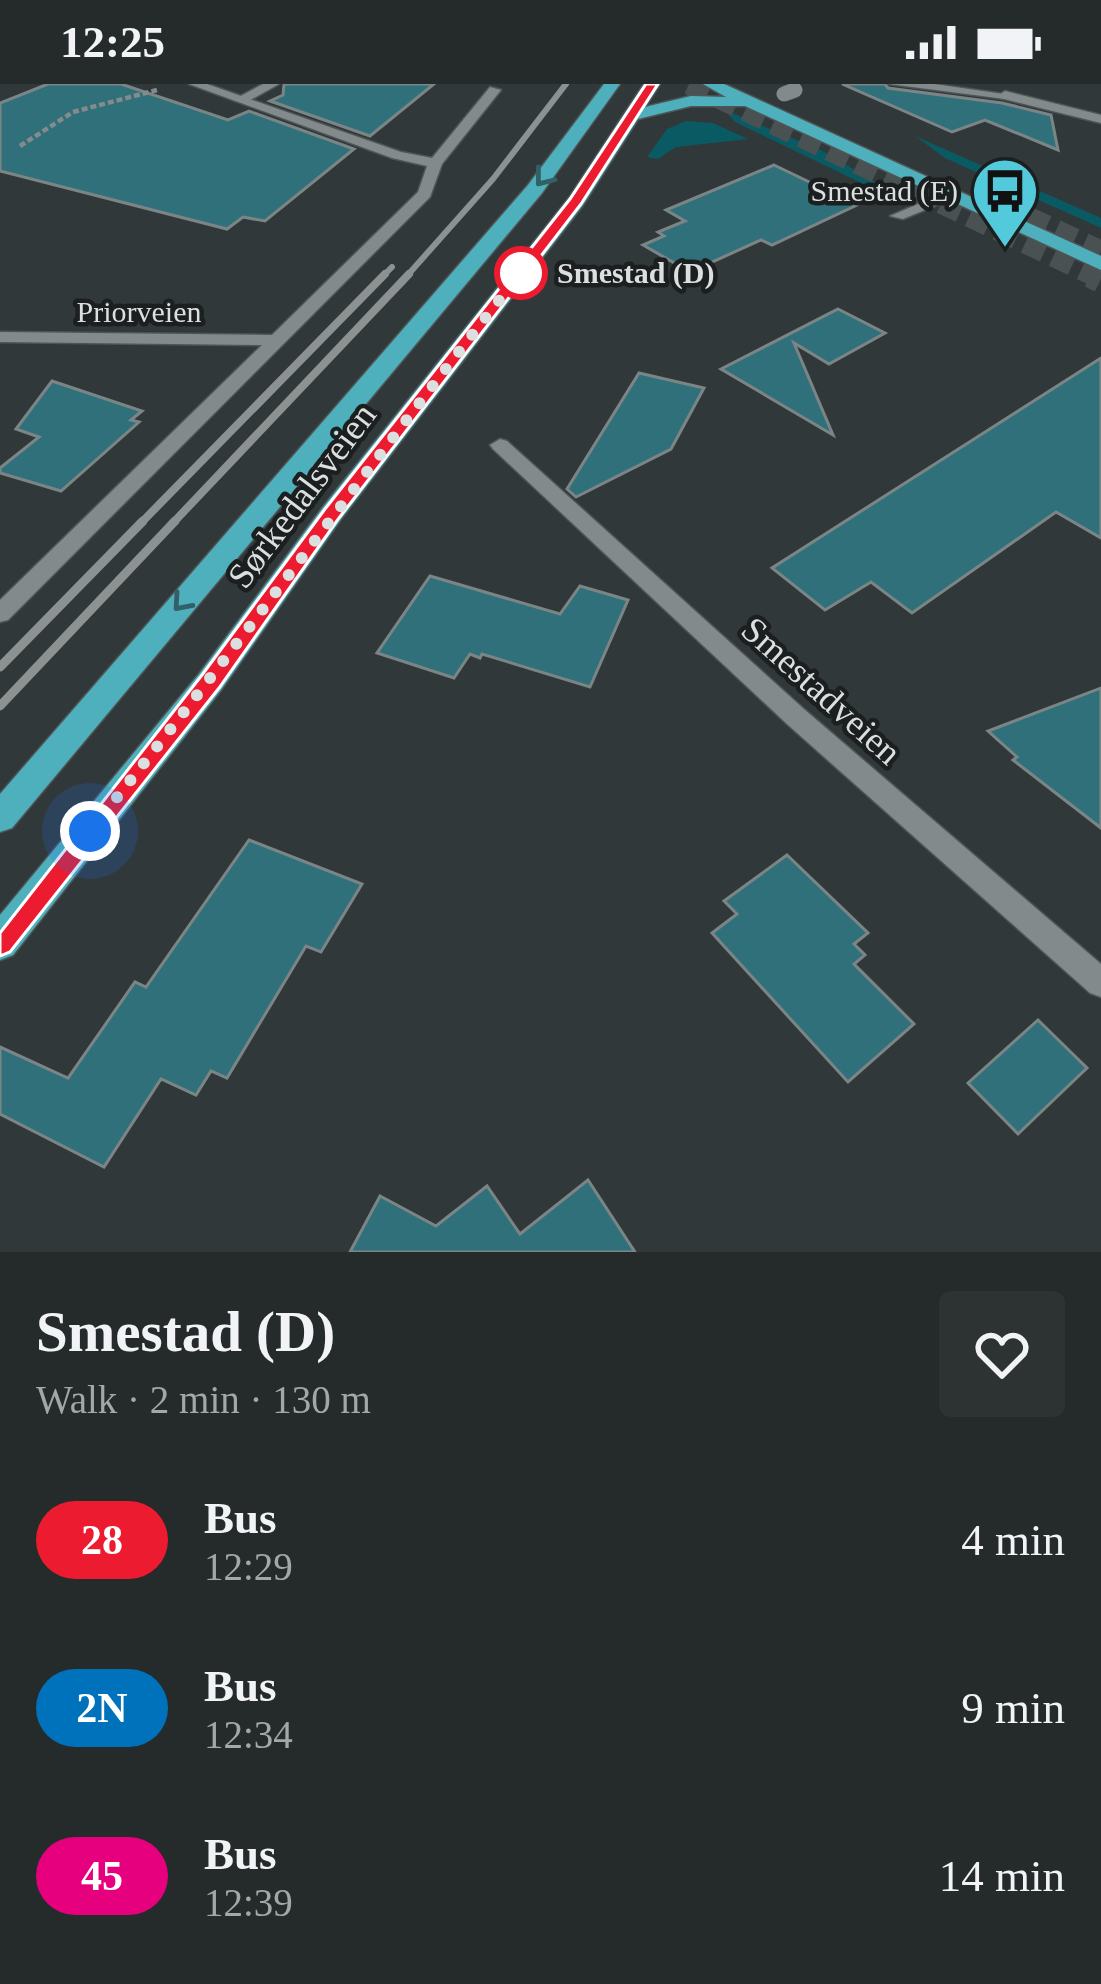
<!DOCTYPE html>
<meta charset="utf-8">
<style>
:root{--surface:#252a2b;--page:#2d3233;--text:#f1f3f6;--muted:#a3a7a9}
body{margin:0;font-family:Georgia,serif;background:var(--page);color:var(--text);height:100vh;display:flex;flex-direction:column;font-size:45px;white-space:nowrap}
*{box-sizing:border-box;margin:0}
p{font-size:39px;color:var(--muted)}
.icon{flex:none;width:66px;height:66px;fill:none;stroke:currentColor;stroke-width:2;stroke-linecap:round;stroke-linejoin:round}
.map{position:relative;height:1168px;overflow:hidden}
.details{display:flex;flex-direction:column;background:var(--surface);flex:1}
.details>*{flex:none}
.badge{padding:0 24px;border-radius:39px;font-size:42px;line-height:78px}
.you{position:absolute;width:60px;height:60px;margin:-30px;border:9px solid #fff;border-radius:50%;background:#1a73e8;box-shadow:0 0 0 18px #1a73e833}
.map>.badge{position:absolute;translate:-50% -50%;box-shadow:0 0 0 6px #fff}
.round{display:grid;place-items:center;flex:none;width:126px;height:126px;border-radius:12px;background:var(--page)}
.summary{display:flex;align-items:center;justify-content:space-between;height:204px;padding:0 36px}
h1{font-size:57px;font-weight:700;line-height:90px}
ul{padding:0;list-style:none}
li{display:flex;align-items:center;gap:36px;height:168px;padding:0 36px}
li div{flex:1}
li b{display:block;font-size:45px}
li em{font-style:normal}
li .badge{min-width:132px;font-weight:700;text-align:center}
.status{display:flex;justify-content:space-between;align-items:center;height:84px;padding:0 60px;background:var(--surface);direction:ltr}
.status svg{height:33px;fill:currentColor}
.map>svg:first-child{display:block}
.green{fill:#0a5a64}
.building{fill:#30707a;stroke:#7c8586;stroke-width:3}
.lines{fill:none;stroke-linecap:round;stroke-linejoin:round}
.highway-tunnel-far1{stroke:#4a5152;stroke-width:21;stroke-dasharray:21 10;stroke-linecap:butt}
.highway-tunnel{stroke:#4a5152;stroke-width:28;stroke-dasharray:28 14;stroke-linecap:butt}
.lane-casing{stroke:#4f5556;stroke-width:3}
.street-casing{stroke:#4f5556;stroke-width:3}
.primary-casing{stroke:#4f5556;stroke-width:3}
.path{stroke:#858b8c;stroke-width:4.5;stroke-dasharray:6 3;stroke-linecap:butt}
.lane{fill:#828a8c;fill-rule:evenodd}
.street{fill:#828a8c;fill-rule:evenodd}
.primary{fill:#4eb0bd;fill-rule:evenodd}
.rail-far2{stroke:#8c9192;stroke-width:6}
.rail-far1{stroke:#8c9192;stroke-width:8}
.rail{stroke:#8c9192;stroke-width:9}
.lane-bridge-casing{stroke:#4f5556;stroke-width:16;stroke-linecap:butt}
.lane-bridge{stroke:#828a8c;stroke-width:15}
.oneway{stroke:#326066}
.line{fill:#ed1b2f;stroke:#fff;stroke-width:3}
.walk{stroke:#dbdfe0;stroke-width:12;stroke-dasharray:0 21.6}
.stop-dot{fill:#fff;stroke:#ed1b2f;stroke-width:6}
.labels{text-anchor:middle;stroke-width:9;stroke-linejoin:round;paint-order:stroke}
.far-poi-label{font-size:30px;fill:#dbdfe0;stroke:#1c1f1f;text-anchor:end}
.far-stop-label{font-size:30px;font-weight:bold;fill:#dbdfe0;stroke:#1c1f1f;text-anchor:start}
.far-street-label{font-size:30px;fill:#dbdfe0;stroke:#1c1f1f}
.street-label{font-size:36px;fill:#dbdfe0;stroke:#1c1f1f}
</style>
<div class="status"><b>12:25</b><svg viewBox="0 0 49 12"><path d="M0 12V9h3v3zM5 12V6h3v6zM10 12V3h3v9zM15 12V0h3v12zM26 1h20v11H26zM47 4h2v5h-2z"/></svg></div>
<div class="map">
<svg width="1101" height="1168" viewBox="0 0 1101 1168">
<rect width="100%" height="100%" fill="#313839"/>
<g class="green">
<polygon points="725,26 821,66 894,109 884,110 735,38"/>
<polygon points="686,37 713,39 748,55 676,63 658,75 647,73 667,45"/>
<polygon points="915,52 1101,134 1101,144 945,74"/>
</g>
<g class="building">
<polygon points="48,0 121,0 228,36 249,27 354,65 265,137 243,133 227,145 0,87 0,19"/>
<polygon points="284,0 434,0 370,52 270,17 283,11"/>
<polygon points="842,0 885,0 888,4 1002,19 1051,31 1058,66 985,36 952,48"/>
<polygon points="774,81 857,121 772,161 761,156 690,188 643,161 664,152 658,148 685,137 666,126"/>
<polygon points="838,225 885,249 829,280 794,259 833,351 721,285"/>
<polygon points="1101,274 1101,454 1056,428 912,529 871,498 825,526 772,484"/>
<polygon points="639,289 704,304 671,365 576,413 567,405"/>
<polygon points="52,297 142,327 131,336 139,338 61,407 0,389 0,384 39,353 16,345"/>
<polygon points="430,492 560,530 580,502 628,516 590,603 482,570 480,574 470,570 454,594 377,569"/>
<polygon points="1101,604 1101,744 1013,676 1017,673 988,647"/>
<polygon points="249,756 362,800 321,868 306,862 227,994 211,987 196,1011 161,995 104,1083 0,1030 0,963 68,994 135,898 146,903"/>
<polygon points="787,771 868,849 854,860 865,871 854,880 914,940 848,998 712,849 737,830 724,817"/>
<polygon points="1038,936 1087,984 1018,1050 968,999"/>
<polygon points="588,1096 635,1168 350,1168 380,1112 436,1142 487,1102 520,1150"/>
</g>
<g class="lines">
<g class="highway-tunnel-far1">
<polyline points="689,0 1097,193"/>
<polyline points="1028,133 1101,167"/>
</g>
<polyline class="highway-tunnel" points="1091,190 1101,195"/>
<g class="lane-casing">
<g id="lane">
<polygon points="263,0 279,0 245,19 233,16"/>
<polygon points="889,0 934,0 1011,11 1005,15"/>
<polygon points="951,106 958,110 956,113 903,135 890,132"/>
</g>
</g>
<g class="street-casing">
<g id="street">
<polygon points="189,0 207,0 401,68 432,74 490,3 501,6 442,80 430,113 8,536 0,538 0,516 262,261 0,258 0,248 272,251 418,108 427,82 392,74"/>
<polygon points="1005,7 1101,31 1101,39 1000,14 999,11"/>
<polygon points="500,355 507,357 805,626 1101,880 1101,913 1090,909 787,640 493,365 490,361"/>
</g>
</g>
<g class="primary-casing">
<g id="primary">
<polygon points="604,0 620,0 542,109 12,744 0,748 0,710 528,101"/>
<polygon points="644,0 660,0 645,23 691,12 726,13 703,0 724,0 1101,172 1101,186 745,22 691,22 638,35 583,121 341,435 221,606 13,871 0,876 0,831 199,590 323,423 569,114"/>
</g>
</g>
<polyline class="path" points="20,62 73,28 157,6"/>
<use href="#lane" class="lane"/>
<use href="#street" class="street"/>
<use href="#primary" class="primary"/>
<g class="rail-far2">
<polyline points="382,193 392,183"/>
<polyline points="406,193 493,95 566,0"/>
</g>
<g class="rail-far1">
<polyline points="140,440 385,190"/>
<polyline points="172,440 409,190"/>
</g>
<g class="rail">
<polyline points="0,583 143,437"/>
<polyline points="0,622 175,437"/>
</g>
<g class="lane-bridge-casing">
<polyline id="lane-bridge" points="784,10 795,6"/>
</g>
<use href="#lane-bridge" class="lane-bridge"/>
</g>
<defs><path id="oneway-chevron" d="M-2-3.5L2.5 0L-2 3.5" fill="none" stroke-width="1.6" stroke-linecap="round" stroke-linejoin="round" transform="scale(3)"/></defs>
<g class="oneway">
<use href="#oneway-chevron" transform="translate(543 94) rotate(128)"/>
<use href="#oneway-chevron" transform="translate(181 519) rotate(131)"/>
</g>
<polygon class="line" points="646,0 658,0 581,120 339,434 219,604 10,868 0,872 0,849 202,591 325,425 570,115"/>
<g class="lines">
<path class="walk" d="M90 747C239 562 377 370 524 185L521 189"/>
</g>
<defs>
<g id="bus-pin" transform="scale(3.45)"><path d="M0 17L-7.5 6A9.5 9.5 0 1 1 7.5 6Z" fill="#53cadc" stroke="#1c1f1f"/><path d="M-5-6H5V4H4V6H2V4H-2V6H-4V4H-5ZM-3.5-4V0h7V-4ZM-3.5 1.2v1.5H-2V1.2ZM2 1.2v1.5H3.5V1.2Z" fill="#111"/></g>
</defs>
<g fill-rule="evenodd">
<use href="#bus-pin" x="1005" y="107"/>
</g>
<circle class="stop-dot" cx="521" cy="189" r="24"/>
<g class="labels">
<g class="far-poi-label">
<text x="958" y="117">Smestad (E)</text>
</g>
<g class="far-stop-label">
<text x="557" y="199">Smestad (D)</text>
</g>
<g class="far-street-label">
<text x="139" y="238">Priorveien</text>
</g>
<g class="street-label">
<text transform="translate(301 411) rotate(-53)" y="13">Sørkedalsveien</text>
<text transform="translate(822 606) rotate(42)" y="13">Smestadveien</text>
</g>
</g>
</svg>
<div class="you" style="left:90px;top:747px"></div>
</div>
<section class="details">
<div class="summary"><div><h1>Smestad (D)</h1><p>Walk · 2 min · 130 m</p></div><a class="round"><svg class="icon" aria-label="heart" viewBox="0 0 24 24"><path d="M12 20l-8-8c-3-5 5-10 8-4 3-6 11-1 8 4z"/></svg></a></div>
<ul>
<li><span class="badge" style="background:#ed1b2f;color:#fff">28</span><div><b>Bus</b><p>12:29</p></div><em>4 min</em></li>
<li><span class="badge" style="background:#0072bc;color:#fff">2N</span><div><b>Bus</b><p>12:34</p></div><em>9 min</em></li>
<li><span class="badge" style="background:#e6007e;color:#fff">45</span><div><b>Bus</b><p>12:39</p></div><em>14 min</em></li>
</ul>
</section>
